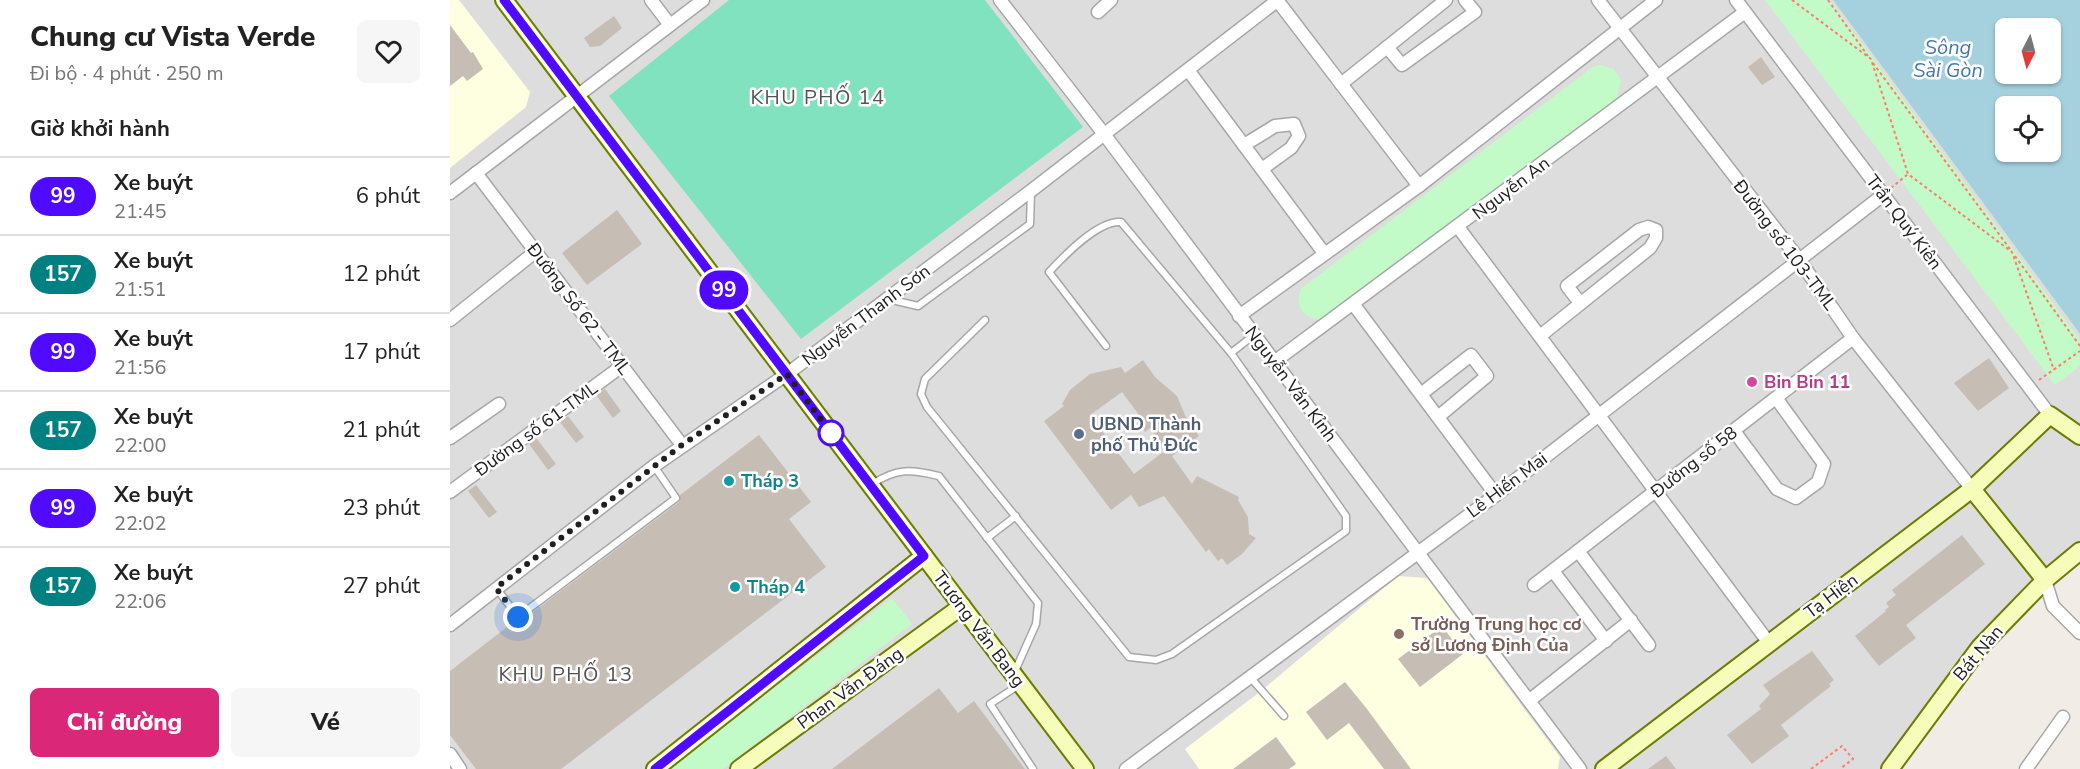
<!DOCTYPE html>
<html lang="vi">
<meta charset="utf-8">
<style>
:root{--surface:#fff;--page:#f6f6f6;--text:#222;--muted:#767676;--line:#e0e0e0;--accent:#db2777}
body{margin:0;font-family:"Nunito Sans",sans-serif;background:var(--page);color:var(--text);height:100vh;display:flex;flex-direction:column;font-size:22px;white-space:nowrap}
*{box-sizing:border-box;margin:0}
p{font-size:20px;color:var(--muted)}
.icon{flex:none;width:33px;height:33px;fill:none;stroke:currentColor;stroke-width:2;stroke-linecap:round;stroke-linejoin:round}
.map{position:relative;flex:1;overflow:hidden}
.details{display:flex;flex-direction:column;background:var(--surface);width:450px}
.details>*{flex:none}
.badge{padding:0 12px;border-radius:20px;font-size:21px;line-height:39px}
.needle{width:39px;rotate:186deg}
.tools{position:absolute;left:1545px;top:18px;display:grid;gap:12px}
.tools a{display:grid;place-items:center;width:66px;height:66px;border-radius:9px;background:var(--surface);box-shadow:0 2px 4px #0004;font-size:30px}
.you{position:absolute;width:30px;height:30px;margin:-15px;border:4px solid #fff;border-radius:50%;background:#1a73e8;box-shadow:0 0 0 9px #1a73e833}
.map>.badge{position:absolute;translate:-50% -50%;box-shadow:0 0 0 3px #fff}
h2{padding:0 30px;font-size:22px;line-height:54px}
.round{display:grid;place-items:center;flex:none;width:63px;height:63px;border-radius:9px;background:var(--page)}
.headline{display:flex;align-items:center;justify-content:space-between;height:102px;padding:0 30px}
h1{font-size:28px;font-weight:800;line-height:45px}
.action{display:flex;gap:12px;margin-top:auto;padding:12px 30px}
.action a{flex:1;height:69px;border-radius:9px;background:var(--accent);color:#fff;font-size:24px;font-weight:800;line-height:69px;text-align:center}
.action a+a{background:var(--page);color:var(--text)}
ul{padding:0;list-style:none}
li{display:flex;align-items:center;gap:18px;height:78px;padding:0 30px;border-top:2px solid var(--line)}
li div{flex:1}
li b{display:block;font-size:22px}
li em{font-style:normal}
li .badge{min-width:66px;font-weight:700;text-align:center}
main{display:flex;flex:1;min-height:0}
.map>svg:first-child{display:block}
.residential{fill:#dedddd}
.education{fill:#feffe0}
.park{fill:#c2fbc8}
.pitch{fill:#81e2bf}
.water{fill:#a5d1df;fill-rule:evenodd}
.building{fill:#c6bdb5;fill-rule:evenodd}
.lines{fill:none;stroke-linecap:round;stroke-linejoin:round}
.lane-casing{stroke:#a7a7a7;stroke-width:9}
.street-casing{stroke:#a7a7a7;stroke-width:15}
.secondary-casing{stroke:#6c7c01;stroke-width:20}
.path{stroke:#fe7c69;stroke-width:2;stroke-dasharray:3 3;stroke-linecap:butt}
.lane{stroke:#fff;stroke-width:6}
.street{stroke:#fff;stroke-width:12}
.secondary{stroke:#f6fcb9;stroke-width:16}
.line-casing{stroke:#fff;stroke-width:14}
.line{stroke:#4f0aff;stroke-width:9}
.walk{stroke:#202020;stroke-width:6;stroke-dasharray:0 10.8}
.hotel-dot{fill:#d1479c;stroke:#fff;stroke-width:2}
.stop-dot{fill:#fff;stroke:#4f0aff;stroke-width:3}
.service-dot{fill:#5c6f8a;stroke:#fff;stroke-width:2}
.culture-dot{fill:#0f9aa8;stroke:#fff;stroke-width:2}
.education-dot{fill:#8d6e63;stroke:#fff;stroke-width:2}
.labels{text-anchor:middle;stroke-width:5;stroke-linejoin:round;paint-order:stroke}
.street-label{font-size:18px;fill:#202020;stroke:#fff}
.hotel-label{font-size:18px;font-weight:bold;fill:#b23c85;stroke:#fff;text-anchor:start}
.service-label{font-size:18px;font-weight:bold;fill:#4e5e75;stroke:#fff;text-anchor:start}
.culture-label{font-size:18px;font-weight:bold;fill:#0d838f;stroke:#fff;text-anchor:start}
.education-label{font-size:18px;font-weight:bold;fill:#785e54;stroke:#fff;text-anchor:start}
.water-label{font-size:20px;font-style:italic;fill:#4576ab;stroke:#fff}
.neighbourhood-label{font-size:20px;letter-spacing:1.5px;fill:#535353;stroke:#fff}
</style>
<main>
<section class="details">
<div class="headline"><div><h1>Chung cư Vista Verde</h1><p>Đi bộ · 4 phút · 250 m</p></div><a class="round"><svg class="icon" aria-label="heart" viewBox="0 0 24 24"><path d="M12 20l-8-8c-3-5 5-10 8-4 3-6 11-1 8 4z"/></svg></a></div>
<h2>Giờ khởi hành</h2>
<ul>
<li><span class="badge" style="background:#4f0aff;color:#fff">99</span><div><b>Xe buýt</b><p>21:45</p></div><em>6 phút</em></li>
<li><span class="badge" style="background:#008080;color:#fff">157</span><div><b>Xe buýt</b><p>21:51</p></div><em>12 phút</em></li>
<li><span class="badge" style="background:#4f0aff;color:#fff">99</span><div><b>Xe buýt</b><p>21:56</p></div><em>17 phút</em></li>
<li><span class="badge" style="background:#008080;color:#fff">157</span><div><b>Xe buýt</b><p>22:00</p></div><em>21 phút</em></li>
<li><span class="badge" style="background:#4f0aff;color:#fff">99</span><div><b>Xe buýt</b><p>22:02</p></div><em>23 phút</em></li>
<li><span class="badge" style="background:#008080;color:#fff">157</span><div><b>Xe buýt</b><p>22:06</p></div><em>27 phút</em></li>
</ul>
<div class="action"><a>Chỉ đường</a><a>Vé</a></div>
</section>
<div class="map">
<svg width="1630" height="769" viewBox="0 0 1630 769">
<rect width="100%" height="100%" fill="#f1ede6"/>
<polygon class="residential" points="0,0 1383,0 1630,334 1630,541 1583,586 1443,769 0,769"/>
<g class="education">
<polygon points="0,0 9,0 80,92 76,107 0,168"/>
<polygon points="948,576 977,578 1110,757 1108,769 749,769 735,749 811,691"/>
</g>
<g class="park">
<polygon points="1315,0 1380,0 1630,340 1630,366 1605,385"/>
<path d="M1150 65 1164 69 1171 81 1167 98 1158 106 876 319C857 322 841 307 852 288L1144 66Z"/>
<polygon points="442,598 462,624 273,769 219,769"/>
</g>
<polygon class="pitch" points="279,0 535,0 633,127 351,339 159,96"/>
<path class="water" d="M1383 0H1630V334ZM1556 28H1600V74H1556ZM1556 106H1600V152H1556Z"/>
<g class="building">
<polygon points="164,16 172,28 150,46 140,47 134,38"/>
<polygon points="0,25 21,53 23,52 33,69 17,81 13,76 0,86"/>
<polygon points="1311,57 1325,77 1312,85 1298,67"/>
<polygon points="167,210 192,244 137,285 112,253"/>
<polygon points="1539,358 1559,388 1528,411 1504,383"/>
<path d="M693 360 705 377 727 396 737 420 749 436 722 456 742 484 747 476 789 497 788 500 798 517 799 534 806 538 792 554 777 565 772 558 768 561 759 549 756 552 714 496 689 507 681 495 661 510 594 421 614 406 612 404 620 390 640 374 671 367 675 373ZM672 392 689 415 685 418 695 432 700 428 716 450 684 474 640 415Z"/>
<polygon points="155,389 171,411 163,418 146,395"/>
<polygon points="118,416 134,437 126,443 110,422"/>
<polygon points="309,435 361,502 339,519 376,567 111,769 26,769 0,735 0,671 65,621 71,621 229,502 230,495"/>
<polygon points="87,439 106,464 98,470 79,444"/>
<polygon points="26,485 47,512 39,518 18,491"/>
<polygon points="1512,535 1535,564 1456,625 1466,638 1429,666 1405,636 1436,611 1435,610 1439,607 1436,603 1446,595 1442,590"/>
<polygon points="992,626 1013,654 970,687 948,659"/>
<polygon points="1362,651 1384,680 1379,684 1381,686 1331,725 1339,736 1302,764 1277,735 1311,709 1309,706 1320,694 1313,685"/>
<polygon points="895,682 917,709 961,769 934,769 899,723 877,740 856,712"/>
<polygon points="489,688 508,713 524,701 575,769 382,769"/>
<polygon points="826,737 846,764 839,769 783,769"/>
<polygon points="1216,756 1226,769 1198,769"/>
</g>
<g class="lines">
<g class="lane-casing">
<g id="lane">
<polyline points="438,299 468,306 580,224 581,191"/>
<polyline points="535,320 475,379 471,394 477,407 679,657 706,660 722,654 896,531 896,516 781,353 804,335"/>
<path d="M656 346 599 272C614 256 648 220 671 222L781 353"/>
<path d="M422 484C447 468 461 469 489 476L588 603 586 624 565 671"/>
<polyline points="537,538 566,516"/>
<polyline points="47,589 68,617 226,498 204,466"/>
<polyline points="800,677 834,716"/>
<polyline points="569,685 540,704 583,769"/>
</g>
</g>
<g class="street-casing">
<g id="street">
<polyline points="201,0 220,25"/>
<polyline points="550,0 654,134 1130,769"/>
<polyline points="827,0 969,186"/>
<polyline points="1148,0 1348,258 1403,338 1522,489"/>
<polyline points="1286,0 1600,415"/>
<polyline points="648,12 661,0"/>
<polyline points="937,47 952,65 1025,12 1015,0"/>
<polyline points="738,70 874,253"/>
<polyline points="891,84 996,0"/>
<polyline points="794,145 825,126 844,124 849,136 841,148 812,169"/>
<polyline points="26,173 232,445"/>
<polyline points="0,193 253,0"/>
<polyline points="1008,227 1319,643"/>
<polyline points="904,305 1046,495"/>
<polyline points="789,316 969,186 1206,0"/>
<polyline points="0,320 85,252"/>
<polyline points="1090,336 1200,248 1206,238 1206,230 1198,227 1189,230 1117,286 1130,303"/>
<polyline points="824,362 1295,12"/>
<polyline points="971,394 1021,355 1037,376 988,417"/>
<polyline points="1284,431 1327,489 1346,498 1368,482 1374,464 1326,398"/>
<polyline points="0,438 49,404"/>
<polyline points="0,492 172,366"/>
<polyline points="1128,551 1199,645"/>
<polyline points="1103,571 1156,641"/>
<polyline points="1595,580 1603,606 1630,633"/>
<polyline points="1084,585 1403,338"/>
<polyline points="0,625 204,466 337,374 582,190 828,0"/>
<polyline points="1080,700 1181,620"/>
<polyline points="0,754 10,769"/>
<polyline points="676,769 1046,495 1433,195"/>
<polyline points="1576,769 1613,717"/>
</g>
</g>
<g class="secondary-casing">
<g id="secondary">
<polyline points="54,0 635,769"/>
<polyline points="1522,489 1595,580"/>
<polyline points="205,769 474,556"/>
<polyline points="289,769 512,606"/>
<polyline points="1154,769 1522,489 1600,415 1630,436"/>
<polyline points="1440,769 1530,647 1595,580 1630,551"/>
</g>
</g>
<g class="path">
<polyline points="1342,0 1421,59 1458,174 1562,252 1604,370"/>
<polyline points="1378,0 1418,56"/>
<polyline points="1423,63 1560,249"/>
<polyline points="1441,188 1458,174"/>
<polyline points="1565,256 1630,346"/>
<polyline points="1589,380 1630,351"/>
<polyline points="1361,769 1392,746 1403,759 1390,769"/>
</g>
<use href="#lane" class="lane"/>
<use href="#street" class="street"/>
<use href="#secondary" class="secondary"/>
</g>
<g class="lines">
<g class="line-casing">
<polyline id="line" points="54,0 474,556 205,769"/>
</g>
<use href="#line" class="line"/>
<polyline class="walk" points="68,617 46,588 232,445 337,374 381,433"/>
</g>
<circle class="hotel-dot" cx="1302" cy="382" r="6"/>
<circle class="stop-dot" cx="381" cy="433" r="12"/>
<circle class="service-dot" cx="629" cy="434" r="6"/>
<g class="culture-dot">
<circle cx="279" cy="481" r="6"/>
<circle cx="285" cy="587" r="6"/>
</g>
<circle class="education-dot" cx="949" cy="634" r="6"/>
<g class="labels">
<g class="street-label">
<text transform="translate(1061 188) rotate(-37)" y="6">Nguyễn An</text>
<text transform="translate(1454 222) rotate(53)" y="6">Trần Quý Kiên</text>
<text transform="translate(1335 245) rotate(53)" y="6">Đường số 103-TML</text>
<text transform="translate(129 309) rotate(53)" y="6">Đường Số 62 - TML</text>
<text transform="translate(416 315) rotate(-37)" y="6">Nguyễn Thanh Sơn</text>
<text transform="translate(841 384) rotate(53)" y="6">Nguyễn Văn Kỉnh</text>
<text transform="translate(86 429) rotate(-36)" y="6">Đường số 61-TML</text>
<text transform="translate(1244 462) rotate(-38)" y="6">Đường số 58</text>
<text transform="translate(1057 485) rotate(-37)" y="6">Lê Hiến Mai</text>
<text transform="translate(1381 596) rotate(-37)" y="6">Tạ Hiện</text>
<text transform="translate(529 629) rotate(53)" y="6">Trương Văn Bang</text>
<text transform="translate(1528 653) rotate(-50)" y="6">Bát Nàn</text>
<text transform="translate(400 688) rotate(-36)" y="6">Phan Văn Đáng</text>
</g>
<g class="hotel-label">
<text x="1314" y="388">Bin Bin 11</text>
</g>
<g class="service-label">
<text x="641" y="430">UBND Thành<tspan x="641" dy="21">phố Thủ Đức</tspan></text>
</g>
<g class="culture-label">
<text x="291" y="487">Tháp 3</text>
<text x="297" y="593">Tháp 4</text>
</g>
<g class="education-label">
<text x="961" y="630">Trường Trung học cơ<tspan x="961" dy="21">sở Lương Định Của</tspan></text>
</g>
<g class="water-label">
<text x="1498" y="54">Sông<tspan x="1498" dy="23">Sài Gòn</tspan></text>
</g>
<g class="neighbourhood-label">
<text x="368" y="104">KHU PHỐ 14</text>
<text x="116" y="681">KHU PHỐ 13</text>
</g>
</g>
</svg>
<div class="tools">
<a><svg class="needle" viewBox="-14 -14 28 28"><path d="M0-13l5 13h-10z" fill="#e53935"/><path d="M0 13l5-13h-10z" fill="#767676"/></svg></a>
<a><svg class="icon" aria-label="locate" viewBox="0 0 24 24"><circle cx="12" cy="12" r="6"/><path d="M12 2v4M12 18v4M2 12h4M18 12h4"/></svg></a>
</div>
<div class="you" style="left:68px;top:617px"></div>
<b class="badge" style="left:274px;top:290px;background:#4f0aff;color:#fff">99</b>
</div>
</main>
